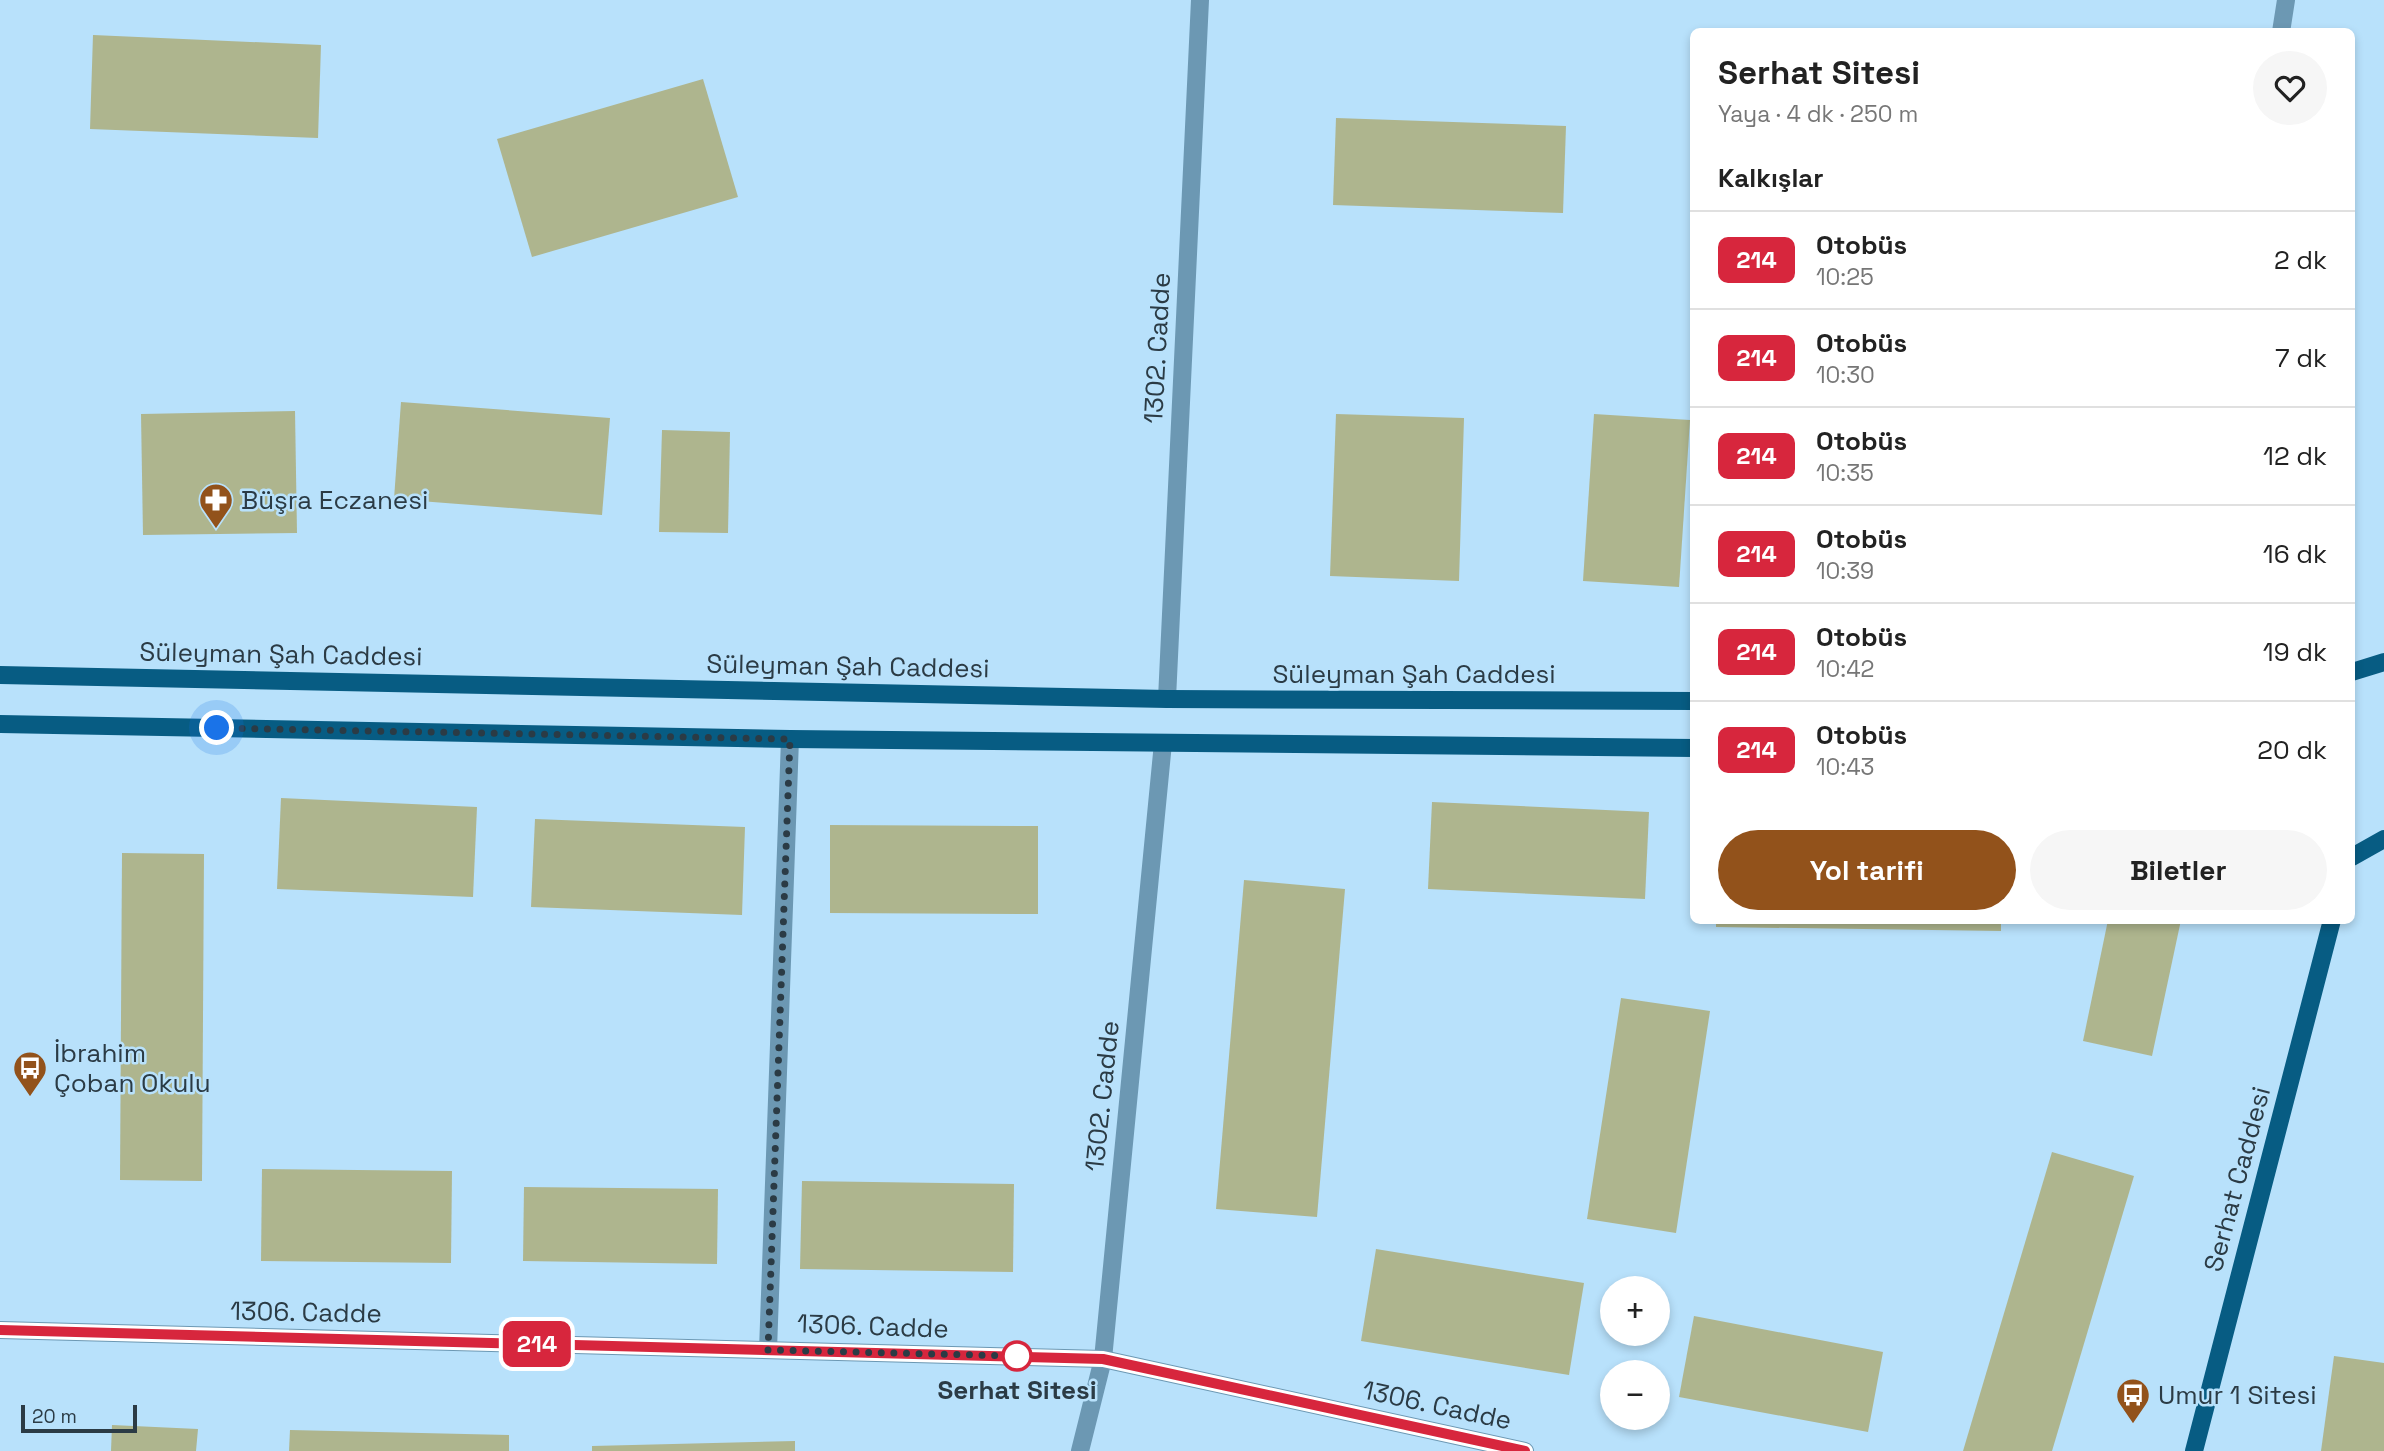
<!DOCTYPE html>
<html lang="tr">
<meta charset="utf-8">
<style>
:root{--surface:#fff;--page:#f6f6f6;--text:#222;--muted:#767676;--line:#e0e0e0;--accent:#92521b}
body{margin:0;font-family:"Space Grotesk",sans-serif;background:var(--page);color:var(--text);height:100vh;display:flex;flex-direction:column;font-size:26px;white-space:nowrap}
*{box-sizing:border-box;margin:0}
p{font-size:23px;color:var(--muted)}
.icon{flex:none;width:38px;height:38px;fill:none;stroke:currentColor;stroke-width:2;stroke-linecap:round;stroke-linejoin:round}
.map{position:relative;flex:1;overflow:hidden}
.side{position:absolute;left:1690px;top:28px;width:665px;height:896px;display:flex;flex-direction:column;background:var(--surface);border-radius:10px;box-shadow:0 4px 10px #0003}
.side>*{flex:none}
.badge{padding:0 14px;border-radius:10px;font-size:24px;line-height:46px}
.fabs{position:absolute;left:1600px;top:1276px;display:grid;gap:14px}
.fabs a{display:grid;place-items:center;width:70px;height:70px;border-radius:50%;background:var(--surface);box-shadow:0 4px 10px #0003;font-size:35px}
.scale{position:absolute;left:21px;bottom:18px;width:116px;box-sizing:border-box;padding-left:7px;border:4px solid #2b3b45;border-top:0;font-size:19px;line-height:24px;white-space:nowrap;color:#2b3b45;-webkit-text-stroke:5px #b8e1fb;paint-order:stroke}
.you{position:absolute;width:35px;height:35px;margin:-18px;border:5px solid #fff;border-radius:50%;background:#1a73e8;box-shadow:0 0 0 10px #1a73e833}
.map>.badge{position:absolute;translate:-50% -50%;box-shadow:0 0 0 4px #fff}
h2{padding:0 28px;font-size:26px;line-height:63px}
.round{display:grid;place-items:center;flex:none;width:74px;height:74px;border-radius:37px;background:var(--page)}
.headline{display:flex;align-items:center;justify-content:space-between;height:119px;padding:0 28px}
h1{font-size:33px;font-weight:700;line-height:52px}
.button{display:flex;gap:14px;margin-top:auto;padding:14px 28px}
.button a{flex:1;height:80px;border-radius:42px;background:var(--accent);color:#fff;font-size:28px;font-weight:700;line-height:80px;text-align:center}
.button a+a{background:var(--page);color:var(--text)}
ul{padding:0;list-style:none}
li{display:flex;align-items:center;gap:21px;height:98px;padding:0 28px;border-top:2px solid var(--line)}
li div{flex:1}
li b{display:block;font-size:26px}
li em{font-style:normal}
li .badge{min-width:77px;font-weight:700;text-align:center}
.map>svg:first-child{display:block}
.building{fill:#aeb58e}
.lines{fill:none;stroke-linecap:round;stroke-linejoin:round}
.minor{stroke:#6c98b3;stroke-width:18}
.major{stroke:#075c83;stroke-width:18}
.line-casing{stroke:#fff;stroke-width:16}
.line{stroke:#d7263d;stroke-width:10}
.walk{stroke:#2b3b45;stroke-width:7;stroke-dasharray:0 12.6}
.stop-dot{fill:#fff;stroke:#d7263d;stroke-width:3.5}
.labels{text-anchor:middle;stroke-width:5;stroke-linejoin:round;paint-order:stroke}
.street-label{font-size:26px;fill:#2b3b45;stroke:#b8e1fb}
.poi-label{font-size:26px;fill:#2b3b45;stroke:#b8e1fb;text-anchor:start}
.stop-label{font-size:26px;font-weight:bold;fill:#2b3b45;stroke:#b8e1fb}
</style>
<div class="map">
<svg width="2384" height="1451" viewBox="0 0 2384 1451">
<rect width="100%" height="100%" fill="#b8e1fb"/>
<g class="building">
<polygon points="93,35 321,45 318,138 90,129"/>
<polygon points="703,79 738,197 532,257 497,139"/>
<polygon points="1336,118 1566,126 1563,213 1333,205"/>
<polygon points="401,402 610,418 602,515 394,499"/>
<polygon points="295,411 297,533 143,535 141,414"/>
<polygon points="1336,414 1464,418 1459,581 1330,576"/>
<polygon points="1594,414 1690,420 1679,587 1583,581"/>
<polygon points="662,430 730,432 728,533 659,532"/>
<polygon points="281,798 477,807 473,897 277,889"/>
<polygon points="1432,802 1649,812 1645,899 1428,889"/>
<polygon points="535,819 745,827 742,915 531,907"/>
<polygon points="830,825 1038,826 1038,914 830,913"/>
<polygon points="122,853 204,854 202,1181 120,1180"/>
<polygon points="1244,880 1345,889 1317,1217 1216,1209"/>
<polygon points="1716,920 2001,920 2001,931 1716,927"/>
<polygon points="2108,920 2181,920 2152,1056 2083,1041"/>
<polygon points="1621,998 1710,1011 1676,1233 1587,1219"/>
<polygon points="2052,1152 2134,1176 2052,1451 1963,1451"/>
<polygon points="262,1169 452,1171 451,1263 261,1261"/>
<polygon points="802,1181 1014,1184 1013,1272 800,1269"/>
<polygon points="524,1187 718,1189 717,1264 523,1261"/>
<polygon points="1376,1249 1584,1283 1569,1375 1361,1341"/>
<polygon points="1694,1316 1883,1352 1868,1432 1679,1397"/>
<polygon points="2334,1356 2384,1363 2384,1451 2321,1451"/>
<polygon points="112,1425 198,1429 196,1451 111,1451"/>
<polygon points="290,1430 509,1435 509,1451 289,1451"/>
<polygon points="795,1441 795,1451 592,1451 592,1446"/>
</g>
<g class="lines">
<g class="minor">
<polyline points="2281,32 2286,0"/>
<polyline points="1167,699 1200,0"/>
<polyline points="0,1330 1103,1359 1525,1451"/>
<polyline points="768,1350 790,739"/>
<polyline points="1080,1451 1103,1359 1163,743"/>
</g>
<g class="major">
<polyline points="2352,672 2384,662"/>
<polyline points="0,675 1167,699 1694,701"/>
<polyline points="0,724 790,739 1694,748"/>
<polyline points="2352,857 2384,839"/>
<polyline points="2194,1451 2332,920"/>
</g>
</g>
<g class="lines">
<g class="line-casing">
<polyline id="line" points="0,1330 1103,1359 1525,1451"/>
</g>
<use href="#line" class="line"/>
<polyline class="walk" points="217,728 790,739 768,1350 1017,1356"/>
</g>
<defs>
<g id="pharmacy-pin" transform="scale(1.75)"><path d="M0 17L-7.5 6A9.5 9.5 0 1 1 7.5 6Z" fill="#92521b" stroke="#b8e1fb"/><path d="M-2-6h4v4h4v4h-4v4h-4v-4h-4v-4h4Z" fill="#fff"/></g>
<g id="bus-pin" transform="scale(1.75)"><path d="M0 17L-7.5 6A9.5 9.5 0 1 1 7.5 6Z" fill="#92521b" stroke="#b8e1fb"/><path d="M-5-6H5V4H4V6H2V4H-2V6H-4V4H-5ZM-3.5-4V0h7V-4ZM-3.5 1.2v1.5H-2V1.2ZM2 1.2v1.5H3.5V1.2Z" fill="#fff"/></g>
</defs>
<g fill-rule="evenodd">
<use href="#pharmacy-pin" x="216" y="500"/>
<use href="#bus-pin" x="30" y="1068"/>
<use href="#bus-pin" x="2133" y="1395"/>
</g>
<circle class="stop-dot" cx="1017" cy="1356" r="14"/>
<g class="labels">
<g class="street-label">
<text transform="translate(1157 348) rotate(-87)" y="9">1302. Cadde</text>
<text transform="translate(281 654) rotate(1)" y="9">Süleyman Şah Caddesi</text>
<text transform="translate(848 666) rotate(1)" y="9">Süleyman Şah Caddesi</text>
<text x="1414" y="683">Süleyman Şah Caddesi</text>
<text transform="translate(1102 1096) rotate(-84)" y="9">1302. Cadde</text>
<text transform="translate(2237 1179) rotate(-75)" y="9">Serhat Caddesi</text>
<text transform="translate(306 1312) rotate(1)" y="9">1306. Cadde</text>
<text transform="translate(873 1326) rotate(2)" y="9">1306. Cadde</text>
<text transform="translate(1437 1405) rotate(12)" y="9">1306. Cadde</text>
</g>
<g class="poi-label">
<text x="241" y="509">Büşra Eczanesi</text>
<text x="54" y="1062">İbrahim<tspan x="54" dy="30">Çoban Okulu</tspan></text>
<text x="2158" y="1404">Umur 1 Sitesi</text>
</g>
<g class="stop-label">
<text x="1017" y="1399">Serhat Sitesi</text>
</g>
</g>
</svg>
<div class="fabs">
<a>+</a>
<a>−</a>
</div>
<div class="scale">20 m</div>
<div class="you" style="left:217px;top:728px"></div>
<b class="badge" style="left:537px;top:1344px;background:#d7263d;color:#fff">214</b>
<section class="side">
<div class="headline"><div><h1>Serhat Sitesi</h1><p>Yaya · 4 dk · 250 m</p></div><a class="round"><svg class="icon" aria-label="heart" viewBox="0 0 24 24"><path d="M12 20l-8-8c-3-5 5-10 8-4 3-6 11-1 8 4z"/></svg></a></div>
<h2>Kalkışlar</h2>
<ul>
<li><span class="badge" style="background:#d7263d;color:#fff">214</span><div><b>Otobüs</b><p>10:25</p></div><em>2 dk</em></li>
<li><span class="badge" style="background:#d7263d;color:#fff">214</span><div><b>Otobüs</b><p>10:30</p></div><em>7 dk</em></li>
<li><span class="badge" style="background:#d7263d;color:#fff">214</span><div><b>Otobüs</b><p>10:35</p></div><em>12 dk</em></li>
<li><span class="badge" style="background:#d7263d;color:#fff">214</span><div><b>Otobüs</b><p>10:39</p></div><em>16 dk</em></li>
<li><span class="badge" style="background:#d7263d;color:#fff">214</span><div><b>Otobüs</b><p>10:42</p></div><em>19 dk</em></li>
<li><span class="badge" style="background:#d7263d;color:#fff">214</span><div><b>Otobüs</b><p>10:43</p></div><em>20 dk</em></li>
</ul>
<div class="button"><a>Yol tarifi</a><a>Biletler</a></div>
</section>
</div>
